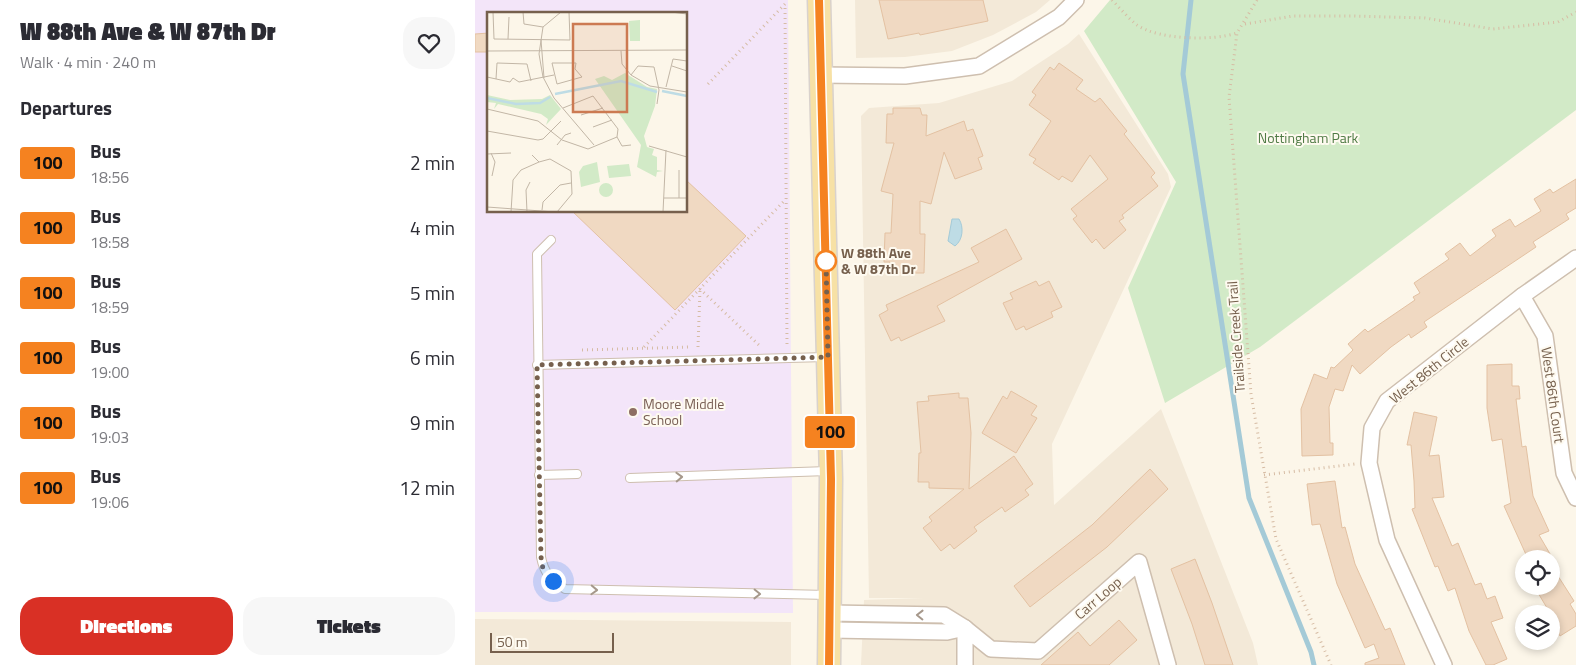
<!DOCTYPE html>
<meta charset="utf-8">
<style>
:root{--surface:#fff;--page:#f7f7f7;--text:#2b2b33;--muted:#7c7c81;--accent:#d93025}
body{margin:0;font-family:"Titillium Web",sans-serif;background:var(--page);color:var(--text);height:100vh;display:flex;flex-direction:column;font-size:19px;white-space:nowrap}
*{box-sizing:border-box;margin:0}
p{font-size:16px;color:var(--muted)}
.icon{flex:none;width:28px;height:28px;fill:none;stroke:currentColor;stroke-width:2;stroke-linecap:round;stroke-linejoin:round}
.map{position:relative;flex:1;overflow:hidden}
.panel{display:flex;flex-direction:column;background:var(--surface);width:475px}
.panel>*{flex:none}
.badge{padding:0 10px;border-radius:4px;font-size:18px;line-height:32px}
.controls{position:absolute;left:1040px;top:550px;display:grid;gap:10px}
.controls a{display:grid;place-items:center;width:45px;height:45px;border-radius:50%;background:var(--surface);box-shadow:0 2px 8px #0003;font-size:25px}
.scale{position:absolute;left:15px;bottom:12px;width:124px;box-sizing:border-box;padding-left:5px;border:2px solid #76604d;border-top:0;font-size:14px;line-height:18px;white-space:nowrap;color:#76604d;-webkit-text-stroke:4px #fefaf0;paint-order:stroke}
.you{position:absolute;width:25px;height:25px;margin:-12px;border:4px solid #fff;border-radius:50%;background:#1a73e8;box-shadow:0 0 0 8px #1a73e833}
.map>.badge{position:absolute;translate:-50% -50%;box-shadow:0 0 0 2px #fff}
h2{padding:0 20px;font-size:19px;line-height:45px}
.round{display:grid;place-items:center;flex:none;width:52px;height:52px;border-radius:20px;background:var(--page)}
.head{display:flex;align-items:center;justify-content:space-between;height:85px;padding:0 20px}
h1{font-size:24px;font-weight:800;line-height:38px}
.primary-button{display:flex;gap:10px;margin-top:auto;padding:10px 20px}
.primary-button a{flex:1;height:58px;border-radius:20px;background:var(--accent);color:#fff;font-size:20px;font-weight:800;line-height:58px;text-align:center}
.primary-button a+a{background:var(--page);color:var(--text)}
ul{padding:0;list-style:none}
li{display:flex;align-items:center;gap:15px;height:65px;padding:0 20px}
li div{flex:1}
li b{display:block;font-size:19px}
li em{font-style:normal}
li .badge{min-width:55px;font-weight:700;text-align:center}
main{display:flex;flex:1;min-height:0}
.map>svg:first-child{display:block}
.residential{fill:#f3e9d8}
.education{fill:#f3e5f9;fill-rule:evenodd}
.green{fill:#d2eac7}
.water{fill:#bedce5;stroke:#a4cad7}
.lines{fill:none;stroke-linecap:round;stroke-linejoin:round}
.stream{stroke:#a4cad7;stroke-width:5}
.building{fill:#f0d9c2;stroke:#e3c1a2}
.service-casing{stroke:#cebfaf;stroke-width:10}
.minor-casing{stroke:#cebfaf;stroke-width:18}
.primary-casing{stroke:#d9d2cd;stroke-width:25}
.path{stroke:#d6bca4;stroke-width:3;stroke-dasharray:1 4;stroke-linecap:butt}
.service{stroke:#fff;stroke-width:8}
.minor{stroke:#fff;stroke-width:15}
.primary{stroke:#f7e1a5;stroke-width:22}
.oneway{stroke:#a6988b}
.line-casing{stroke:#fff;stroke-width:11}
.line{stroke:#f58220;stroke-width:8}
.walk{stroke:#76604d;stroke-width:5;stroke-dasharray:0 9}
.stop-dot{fill:#fff;stroke:#f58220;stroke-width:2.5}
.education-dot{fill:#8d6e63;stroke:#fefaf0;stroke-width:2}
.labels{text-anchor:middle;stroke-width:4;stroke-linejoin:round;paint-order:stroke}
.park-label{font-size:14px;fill:#507b45;stroke:#fefaf0}
.stop-label{font-size:14px;font-weight:bold;fill:#76604d;stroke:#fefaf0;text-anchor:start}
.street-label{font-size:14px;fill:#76604d;stroke:#fefaf0}
.education-label{font-size:14px;fill:#785e54;stroke:#fefaf0;text-anchor:start}
.inset-river{fill:none;stroke:#bedce5;stroke-width:2.5}
.inset-road{fill:none;stroke:#c2b6a6;stroke-width:1}
.view{fill:#cc7a52;fill-opacity:0.15;stroke:#cc7a52;stroke-width:2.5}
.inset-edge{fill:none;stroke:#76604d;stroke-width:2.5}
</style>
<main>
<section class="panel">
<div class="head"><div><h1>W 88th Ave &amp; W 87th Dr</h1><p>Walk · 4 min · 240 m</p></div><a class="round"><svg class="icon" aria-label="heart" viewBox="0 0 24 24"><path d="M12 20l-8-8c-3-5 5-10 8-4 3-6 11-1 8 4z"/></svg></a></div>
<h2>Departures</h2>
<ul>
<li><span class="badge" style="background:#f58220;color:#111">100</span><div><b>Bus</b><p>18:56</p></div><em>2 min</em></li>
<li><span class="badge" style="background:#f58220;color:#111">100</span><div><b>Bus</b><p>18:58</p></div><em>4 min</em></li>
<li><span class="badge" style="background:#f58220;color:#111">100</span><div><b>Bus</b><p>18:59</p></div><em>5 min</em></li>
<li><span class="badge" style="background:#f58220;color:#111">100</span><div><b>Bus</b><p>19:00</p></div><em>6 min</em></li>
<li><span class="badge" style="background:#f58220;color:#111">100</span><div><b>Bus</b><p>19:03</p></div><em>9 min</em></li>
<li><span class="badge" style="background:#f58220;color:#111">100</span><div><b>Bus</b><p>19:06</p></div><em>12 min</em></li>
</ul>
<div class="primary-button"><a>Directions</a><a>Tickets</a></div>
</section>
<div class="map">
<svg width="1101" height="665" viewBox="0 0 1101 665">
<rect width="100%" height="100%" fill="#fcf6e9"/>
<g class="residential">
<polygon points="380,0 575,0 561,12 518,35 477,51 430,57 381,58"/>
<polygon points="604,34 693,174 696,187 577,444 579,505 686,409 778,643 783,665 386,665 389,600 449,598 394,598 386,116 394,108 464,103 537,81 593,44"/>
<polygon points="0,619 316,622 316,665 0,665"/>
</g>
<path class="education" d="M0 0H313L318 613 0 612ZM14 14H211V211H14Z"/>
<polygon class="green" points="635,0 1101,0 1101,110 785,347 690,403 653,288 701,182 609,31"/>
<path class="water" d="M477 219H484C489 227 488 240 480 246L473 241Z"/>
<g class="lines">
<polyline class="stream" points="716,0 708,74 774,498 836,652 839,665"/>
</g>
<g class="building">
<polygon points="404,0 508,0 513,21 445,35 444,33 413,39"/>
<polygon points="14,33 14,52 0,52 0,34"/>
<polygon points="584,63 608,80 601,89 620,102 625,98 652,131 649,134 680,173 676,177 683,186 647,215 649,218 644,221 651,230 629,249 621,239 617,243 598,219 602,216 596,209 633,179 615,155 597,182 587,176 584,180 558,163 561,159 554,155 576,121 554,105 561,95 557,92 575,67 579,70"/>
<polygon points="418,108 445,108 447,115 452,115 451,136 489,121 492,131 498,129 508,156 503,158 507,169 480,179 469,152 456,204 445,201 445,234 450,234 449,273 415,273 415,262 409,262 410,233 416,233 418,194 406,191 419,143 411,143 412,114 418,114"/>
<polygon points="1101,179 1101,208 1091,214 1094,219 1058,242 1061,247 949,322 952,327 936,338 934,334 916,347 885,374 877,365 868,391 860,389 854,407 855,443 858,443 858,455 827,456 826,409 839,374 852,379 856,367 859,368 878,350 873,344 890,329 893,332 940,300 938,297 945,293 939,283 974,259 970,254 985,243 995,256 1021,236 1017,230 1035,219 1040,227 1066,211 1059,199 1075,189 1078,193"/>
<polygon points="211,180 271,236 200,310 97,211 211,211"/>
<polygon points="531,229 547,259 462,306 470,321 426,341 424,337 416,341 404,315 413,310 411,305 504,262 496,248"/>
<polygon points="561,281 564,286 574,281 587,307 576,312 578,317 551,330 549,326 541,330 528,303 538,299 535,293"/>
<polygon points="1037,364 1037,386 1044,386 1045,399 1041,399 1047,447 1051,446 1058,496 1074,531 1064,535 1078,559 1053,559 1029,506 1036,503 1027,439 1017,441 1012,408 1012,365"/>
<polygon points="536,391 562,406 556,415 562,418 541,453 507,433 528,396 532,399"/>
<polygon points="484,393 484,398 493,398 496,433 494,489 539,456 558,484 550,490 554,495 530,512 527,507 499,527 502,531 479,549 475,544 466,551 448,528 457,521 454,517 489,489 454,488 454,482 443,482 444,453 446,453 442,402 454,401 453,396"/>
<polygon points="939,412 962,417 954,456 964,455 969,497 957,498 977,546 983,543 1000,585 1006,583 1012,599 1020,596 1028,618 1016,622 1032,659 1018,665 1011,665 994,631 980,588 973,591 963,566 960,567 937,509 940,508 939,481 936,445 932,445"/>
<polygon points="675,469 693,489 632,547 555,607 539,586 617,525"/>
<polygon points="860,481 867,528 870,527 880,564 910,630 915,628 930,665 890,665 890,663 904,658 899,644 890,648 862,584 845,524 837,525 832,484"/>
<polygon points="720,559 737,603 758,665 730,665 717,624 696,569"/>
<polygon points="1076,565 1099,601 1095,604 1101,614 1101,626 1085,636 1076,621 1076,614 1072,614 1070,610 1072,608 1059,586 1076,586"/>
<polygon points="644,620 662,640 634,665 566,665 603,632 615,646"/>
</g>
<g class="lines">
<g class="service-casing">
<g id="service">
<path d="M76 240 62 254 66 557C69 573 76 580 90 589L353 595"/>
<polyline points="62,365 351,357"/>
<polyline points="64,475 102,474"/>
<polyline points="155,478 353,471"/>
</g>
</g>
<g class="minor-casing">
<g id="minor">
<polyline points="345,75 430,76 504,66 584,17 601,0"/>
<polyline points="1047,296 1070,336 1089,473 1101,498"/>
<polyline points="355,613 469,615 490,628"/>
<polyline points="355,630 472,632 490,628"/>
<polyline points="490,665 490,628 516,649 563,651 664,562 693,665"/>
<polyline points="969,665 912,540 894,463 897,428 912,401 1047,296 1101,258"/>
</g>
</g>
<g class="primary-casing">
<polyline id="primary" points="344,0 356,479 354,665"/>
</g>
<g class="path">
<path d="M637 0C645 8 653 18 662 25 683 40 739 41 762 33"/>
<polyline points="782,0 762,33 754,97 776,394 801,539 856,665"/>
<polyline points="770,24 818,16 877,16 950,18 1018,29 1083,22 1101,12"/>
<polyline points="233,84 310,4 312,346"/>
<polyline points="225,289 286,347"/>
<polyline points="169,347 311,199"/>
<polyline points="223,347 225,289"/>
<polyline points="107,350 216,347"/>
<polyline points="789,475 880,464"/>
</g>
<use href="#service" class="service"/>
<use href="#minor" class="minor"/>
<use href="#primary" class="primary"/>
</g>
<defs><path id="oneway-chevron" d="M-2-3.5L2.5 0L-2 3.5" fill="none" stroke-width="1.6" stroke-linecap="round" stroke-linejoin="round" transform="scale(1.25)"/></defs>
<g class="oneway">
<use href="#oneway-chevron" transform="translate(204 477) rotate(-2)"/>
<use href="#oneway-chevron" transform="translate(119 590) rotate(2)"/>
<use href="#oneway-chevron" transform="translate(282 594) rotate(1)"/>
<use href="#oneway-chevron" transform="translate(445 615) rotate(-179)"/>
</g>
<g class="lines">
<g class="line-casing">
<polyline id="line" points="344,0 356,479 354,665"/>
</g>
<use href="#line" class="line"/>
<polyline class="walk" points="78,581 68,569 66,557 62,365 353,357 351,261"/>
</g>
<circle class="stop-dot" cx="351" cy="261" r="10"/>
<circle class="education-dot" cx="158" cy="412" r="5"/>
<g class="labels">
<g class="park-label">
<text x="833" y="143">Nottingham Park</text>
</g>
<g class="stop-label">
<text x="366" y="258">W 88th Ave<tspan x="366" dy="16">&amp; W 87th Dr</tspan></text>
</g>
<g class="street-label">
<text transform="translate(761 337) rotate(-94)" y="5">Trailside Creek Trail</text>
<text transform="translate(954 370) rotate(-39)" y="5">West 86th Circle</text>
<text transform="translate(1078 395) rotate(82)" y="5">West 86th Court</text>
<text transform="translate(623 598) rotate(-41)" y="5">Carr Loop</text>
</g>
<g class="education-label">
<text x="168" y="409">Moore Middle<tspan x="168" dy="16">School</tspan></text>
</g>
</g>
<g transform="translate(12 12)">
<rect width="200" height="200" fill="#fcf6e9"/>
<path d="M153 8V29H143L142 9ZM138 61 160 75 170 77 168 94 157 124 160 135 167 137 165 143 170 145V158L176 159 170 160 169 165 150 155 154 133 108 67 117 64 125 68ZM0 83 23 88 55 87 63 83 74 97 59 113 61 107 54 102 11 92 7 97 9 91 0 90ZM110 150 113 170 94 175 92 160 96 154ZM142 152 144 164 122 166 120 154ZM112 178a7 7 0 1 1 14 0a7 7 0 1 1-14 0Z" fill="#d2eac7"/>
<path class="inset-river" d="M175 79 200 84M68 82 134 69 170 80M0 86 29 92 53 91 63 85"/>
<path class="inset-road" d="M6 0 7 27 83 28 82 0M36 0 37 12 56 15 74 0M184 0 200 2M56 15 52 42 56 65 67 86 107 133M21 27 22 5M54 28 57 66M0 39 200 38M134 39 135 52 144 63 163 74 200 80M65 51H89L88 57 95 65 70 72ZM185 54 200 59M144 63 151 54 167 55 172 78 170 92M0 65 23 70 26 66 32 70 67 63M9 67 10 51 40 52 44 69M179 75 186 47 200 49M76 96 106 84 131 117 130 125M0 97 51 109 75 128 101 137 130 125M94 103 116 96M106 115 125 108M0 119 51 128 56 127 74 109M130 125 135 134 144 133M70 133 78 123 84 121M162 134 200 145M4 141 8 150 5 164M0 142 24 141M45 143 52 150 63 147 84 159 85 182 70 200M177 186H200M192 186V158M0 195 68 200M55 198 56 190 73 173 84 171M24 200 26 168 34 158 52 150M40 200 39 178 43 170M176 200 179 138"/>
<path class="view" d="M86 12H140V100H86Z"/>
<rect width="200" height="200" class="inset-edge"/>
</g>
</svg>
<div class="controls">
<a><svg class="icon" aria-label="locate" viewBox="0 0 24 24"><circle cx="12" cy="12" r="6"/><path d="M12 2v4M12 18v4M2 12h4M18 12h4"/></svg></a>
<a><svg class="icon" aria-label="layers" viewBox="0 0 24 24"><path d="M12 4l9 5-9 5-9-5zM3 14l9 5 9-5"/></svg></a>
</div>
<div class="scale">50 m</div>
<div class="you" style="left:78px;top:581px"></div>
<b class="badge" style="left:355px;top:432px;background:#f58220;color:#111">100</b>
</div>
</main>
